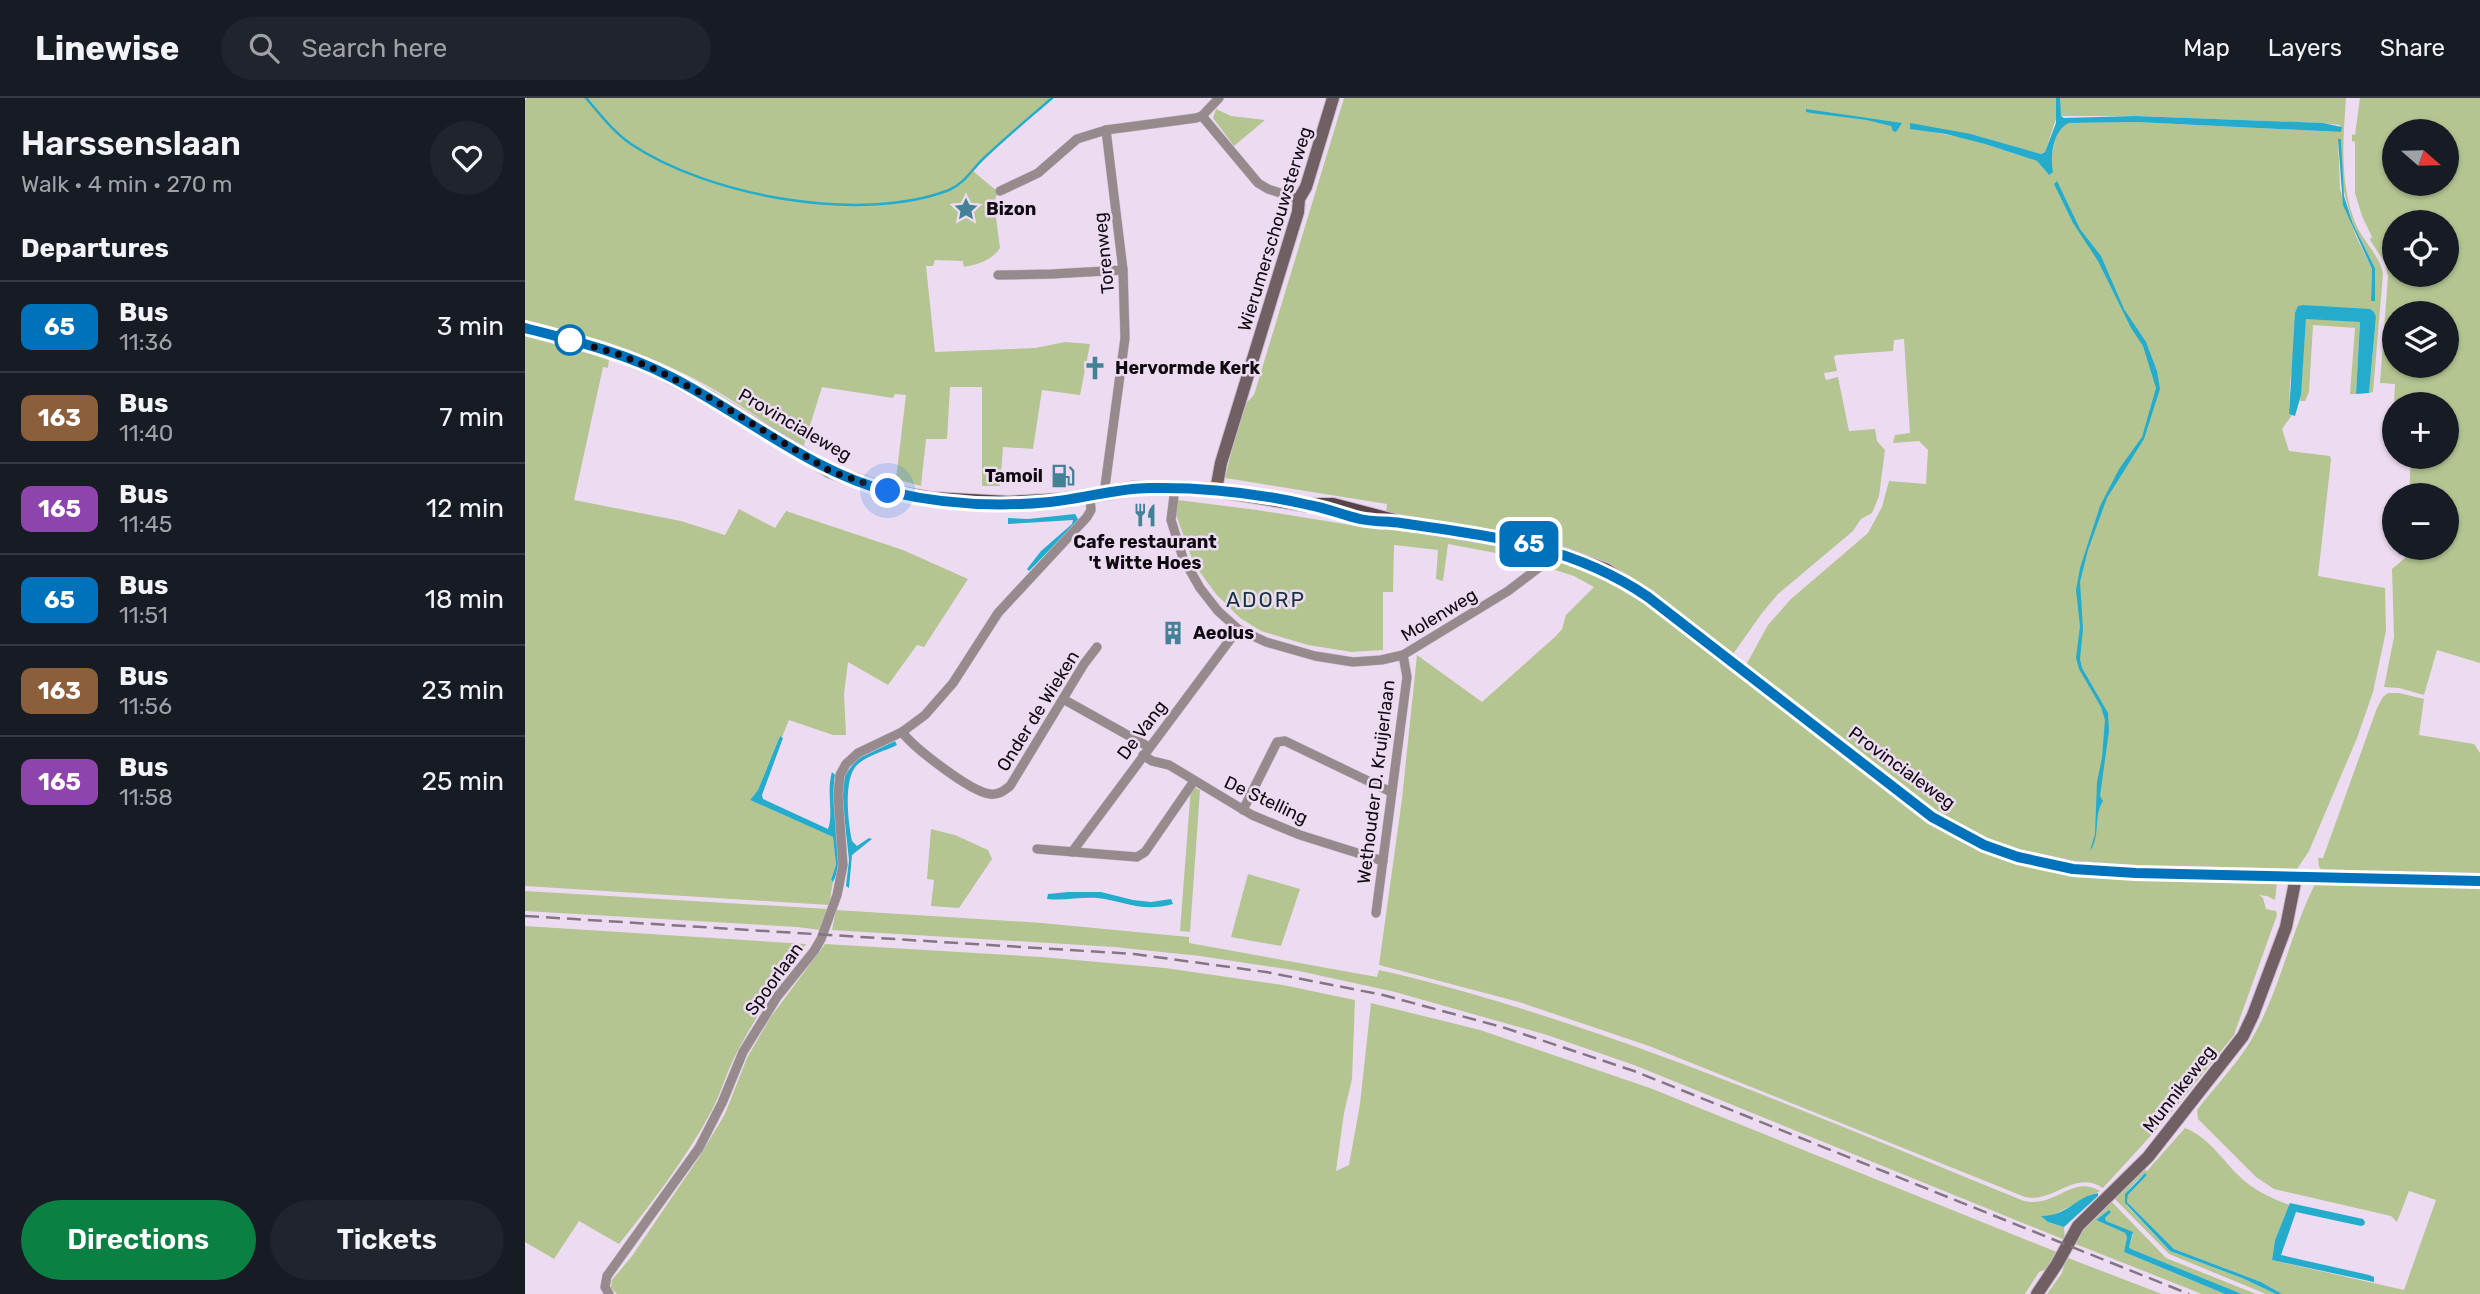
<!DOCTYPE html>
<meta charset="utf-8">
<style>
:root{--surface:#171b24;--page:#20242c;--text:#f1f3f6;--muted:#9ea1a6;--line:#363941;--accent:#0b8043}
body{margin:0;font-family:Rubik,sans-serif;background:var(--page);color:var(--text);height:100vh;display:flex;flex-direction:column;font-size:26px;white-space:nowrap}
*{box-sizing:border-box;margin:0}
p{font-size:23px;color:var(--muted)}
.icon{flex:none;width:38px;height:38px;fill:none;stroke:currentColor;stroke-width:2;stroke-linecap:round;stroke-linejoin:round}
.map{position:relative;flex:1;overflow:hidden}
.panel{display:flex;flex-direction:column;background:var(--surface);width:525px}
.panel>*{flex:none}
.badge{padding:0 14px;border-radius:10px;font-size:24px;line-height:46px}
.needle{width:46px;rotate:110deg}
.controls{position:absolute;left:1857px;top:21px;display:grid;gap:14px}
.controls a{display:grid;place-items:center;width:77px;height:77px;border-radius:50%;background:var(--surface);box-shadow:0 2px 5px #0004;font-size:35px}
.you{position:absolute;width:35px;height:35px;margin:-18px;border:5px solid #fff;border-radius:50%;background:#1a73e8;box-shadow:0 0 0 10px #1a73e833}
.map>.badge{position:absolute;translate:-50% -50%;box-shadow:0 0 0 4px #fff}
h2{padding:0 21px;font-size:26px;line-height:63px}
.round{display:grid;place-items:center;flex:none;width:74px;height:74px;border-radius:37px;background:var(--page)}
.summary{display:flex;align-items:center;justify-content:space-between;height:119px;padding:0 21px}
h1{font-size:33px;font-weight:600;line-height:52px}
.cta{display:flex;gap:14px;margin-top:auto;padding:14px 21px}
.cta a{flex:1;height:80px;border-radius:42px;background:var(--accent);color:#fff;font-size:28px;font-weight:600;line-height:80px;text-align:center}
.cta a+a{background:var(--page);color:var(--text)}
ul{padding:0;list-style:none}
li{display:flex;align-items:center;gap:21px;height:91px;padding:0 21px;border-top:2px solid var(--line)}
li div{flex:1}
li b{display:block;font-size:26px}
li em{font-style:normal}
li .badge{min-width:77px;font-weight:700;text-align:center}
header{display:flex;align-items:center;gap:42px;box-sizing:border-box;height:98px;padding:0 35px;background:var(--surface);border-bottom:2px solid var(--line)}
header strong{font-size:33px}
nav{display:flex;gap:38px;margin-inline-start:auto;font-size:24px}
.search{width:490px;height:63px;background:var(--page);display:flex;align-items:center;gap:18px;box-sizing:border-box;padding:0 24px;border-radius:38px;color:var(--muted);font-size:26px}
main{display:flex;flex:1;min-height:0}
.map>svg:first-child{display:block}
.green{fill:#b4c592;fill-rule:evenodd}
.water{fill:#25accc}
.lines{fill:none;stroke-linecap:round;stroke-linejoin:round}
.stream{stroke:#25accc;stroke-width:2.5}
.street-casing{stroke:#cabacd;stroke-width:10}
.secondary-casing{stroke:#cabacd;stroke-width:14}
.primary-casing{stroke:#cabacd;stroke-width:16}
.street{stroke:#968a8c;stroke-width:9}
.secondary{stroke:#716063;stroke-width:12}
.primary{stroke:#574347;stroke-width:14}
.rail{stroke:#827684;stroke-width:2.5;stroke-dasharray:14 7;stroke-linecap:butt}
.line-casing{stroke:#fff;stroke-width:16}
.line{stroke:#0072bc;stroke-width:10}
.walk{stroke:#100a11;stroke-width:7;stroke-dasharray:0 12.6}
.stop-dot{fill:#fff;stroke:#0072bc;stroke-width:3.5}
.labels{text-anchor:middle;stroke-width:5;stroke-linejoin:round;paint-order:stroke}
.poi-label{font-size:18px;font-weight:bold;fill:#100a11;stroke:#eddcf1;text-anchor:start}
.street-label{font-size:18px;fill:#100a11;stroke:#eddcf1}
.quarter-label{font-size:21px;letter-spacing:2px;fill:#16343e;stroke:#eddcf1}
</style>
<header>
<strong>Linewise</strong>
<div class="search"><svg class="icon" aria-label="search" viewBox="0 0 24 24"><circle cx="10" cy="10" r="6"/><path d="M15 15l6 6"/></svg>Search here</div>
<nav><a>Map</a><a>Layers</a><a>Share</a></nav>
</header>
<main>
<section class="panel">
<div class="summary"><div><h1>Harssenslaan</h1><p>Walk · 4 min · 270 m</p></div><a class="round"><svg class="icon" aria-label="heart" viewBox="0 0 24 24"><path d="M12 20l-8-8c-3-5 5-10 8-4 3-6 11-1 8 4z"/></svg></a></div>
<h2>Departures</h2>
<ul>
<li><span class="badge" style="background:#0072bc;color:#fff">65</span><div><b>Bus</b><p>11:36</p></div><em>3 min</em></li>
<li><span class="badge" style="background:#8b5e3c;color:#fff">163</span><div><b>Bus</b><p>11:40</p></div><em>7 min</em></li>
<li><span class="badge" style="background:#8e44ad;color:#fff">165</span><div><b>Bus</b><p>11:45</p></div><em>12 min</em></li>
<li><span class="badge" style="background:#0072bc;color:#fff">65</span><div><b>Bus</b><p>11:51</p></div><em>18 min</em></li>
<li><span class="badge" style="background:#8b5e3c;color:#fff">163</span><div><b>Bus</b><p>11:56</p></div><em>23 min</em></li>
<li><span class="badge" style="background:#8e44ad;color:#fff">165</span><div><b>Bus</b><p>11:58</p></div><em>25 min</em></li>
</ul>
<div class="cta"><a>Directions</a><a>Tickets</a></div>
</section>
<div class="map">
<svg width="1955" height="1196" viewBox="0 0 1955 1196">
<rect width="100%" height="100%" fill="#eddcf1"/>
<g class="green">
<path d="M2 0H527L456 63 448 73 473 94 469 104 475 150C466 163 454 166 439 169L437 161V163L410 162 408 168H401L410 254 510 250 540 244 565 246 555 297 517 292 508 351 478 349 475 388H457V289H425L422 341H401L396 388 371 381 381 297 370 296 368 300 297 289 278 350C241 325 204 298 164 278 112 252 56 236 0 222V2Z"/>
<path d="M819 0H1821C1818 43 1814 88 1832 129 1840 145 1855 158 1858 176L1848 294 1844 295 1851 220 1849 214 1776 207 1765 284 1764 316 1767 317 1757 331 1764 353 1805 358 1806 362 1793 478 1860 490 1861 533 1848 594 1832 640 1784 753 1772 771C1682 771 1589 779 1502 755 1437 737 1386 696 1334 655 1296 626 1259 596 1221 567L1243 527 1266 501 1343 435 1357 409 1364 383 1401 386 1403 352 1394 343 1368 345 1370 337 1385 335 1379 241 1369 242 1368 253 1311 257 1309 259 1312 273 1299 275 1301 282 1313 279 1324 333 1350 331 1352 343 1360 352 1354 398 1347 415 1336 421 1328 433 1253 496 1237 515 1208 556C1171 528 1134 494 1093 472 1021 434 939 428 861 415L862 406 700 380 718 308 729 297ZM1536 18H1610L1797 25 1815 27 1816 34 1611 24 1544 25C1526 32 1528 61 1524 77L1512 63 1445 41 1385 30 1446 36 1515 56 1520 54 1531 21ZM1813 41H1816L1818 90 1828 126 1850 170 1849 203H1846L1847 171 1831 138 1815 91Z"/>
<path d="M1835 0H1955V565L1912 552 1899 597 1874 590 1859 589 1869 539 1867 471 1880 460V450H1922V397H1884L1886 359H1922V306H1869L1870 286 1855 285 1863 178 1860 165 1845 142 1846 139 1848 141 1837 118 1830 95V44L1827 43V36L1830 37ZM1869 33H1922V86H1869ZM1869 124H1922V177H1869ZM1869 215H1922V268H1869Z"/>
<polygon points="691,11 706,18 740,22 709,48 688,20"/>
<polygon points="1785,220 1835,224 1831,296 1825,296 1830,230 1788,227 1784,294 1780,303 1775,303 1781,221"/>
<polygon points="0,237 84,261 83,270 78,269 49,402 156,423 200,437 214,411 250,430 261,413 378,452 443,481 399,549 392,547 363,587 323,564 319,596 321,637 308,637 264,622 257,639 255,638 233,692 225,702 308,739 311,765 306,782 308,784 304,807 0,788"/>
<polygon points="653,402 732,412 857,432 859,427 1009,452 1008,462 923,446 918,483 911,481 913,452 869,447 868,494 858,494 858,552 827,554 783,547 736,533 715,520 691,496 669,466 651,417"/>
<path d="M1037 462 1064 472 1123 507 1357 689 1471 758 1752 784 1750 802 1742 798 1734 797 1738 800 1741 811 1751 813 1752 817 1709 937 1642 1020 1578 1090C1549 1071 1530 1105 1500 1099L1124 948 994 904 854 867 877 701 892 557 957 604 1031 538 1037 531 1041 517 1069 489 1049 478 1024 470Z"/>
<polygon points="1863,595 1874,595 1899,601 1894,637 1949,646 1955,655 1955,779 1797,772 1794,769 1793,760 1798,760 1852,610 1858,599"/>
<polygon points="666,688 675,692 665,834 655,833"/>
<polygon points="406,731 430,737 463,752 467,761 434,810 406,808 409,782 402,781"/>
<polygon points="723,776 775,791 756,848 706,839"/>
<path d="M1791 784 1955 788V1196H1757L1736 1184 1649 1151 1602 1104 1603 1097 1622 1077 1620 1075C1611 1084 1595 1095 1602 1108L1645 1153 1717 1180 1751 1196H1741L1644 1156 1588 1099 1618 1070 1622 1073 1660 1030C1682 1038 1697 1061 1713 1077 1728 1092 1745 1100 1765 1107L1750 1142 1747 1162 1879 1192 1911 1102 1884 1093 1872 1124 1866 1118 1749 1091 1731 1079 1673 1021 1672 1012C1689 990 1710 968 1725 944 1755 894 1765 835 1791 784Z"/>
<polygon points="0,793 304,811 296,832 272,829 0,813"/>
<path d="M311 812 517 825 664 839V845L852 879 854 872 872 876C1088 929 1293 1019 1499 1103 1532 1110 1546 1076 1575 1093L1526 1118 1523 1124 1539 1129 1540 1142 1109 967 1022 937 870 894 774 873 675 858 589 849 307 832Z"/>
<path d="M0 828 281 846C256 881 232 916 212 954 202 973 196 995 186 1014 161 1060 127 1105 94 1146L54 1123 29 1161 0 1144Z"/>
<polygon points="300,846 517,859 640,870 758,887 830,902 827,981 819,1015 811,1073 824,1067 835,1006 846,905 955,932 1125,990 1534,1155 1527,1169 1514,1174 1500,1196 92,1196 86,1190 87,1182 107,1158 173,1061 200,1016 222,960 245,920"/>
<polygon points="1585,1102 1641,1160 1731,1196 1717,1196 1606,1151 1604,1149 1608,1136 1581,1123 1580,1120 1585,1115 1584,1112 1571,1122 1600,1135 1602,1139 1599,1154 1700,1196 1677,1196 1548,1145 1560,1126"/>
<polygon points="1542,1158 1543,1160 1637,1196 1522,1196 1537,1175"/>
</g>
<g class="water">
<path d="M1531 0H1535L1536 18 1539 20 1610 18 1798 25 1817 29 1816 34 1611 24 1544 25C1528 32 1525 59 1528 74L1524 77 1512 63 1460 46 1421 36 1385 31V25L1446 36 1516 56 1520 54 1531 25Z"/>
<polygon points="1281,11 1377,25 1371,34 1368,33 1366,28 1342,22 1286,15 1281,14"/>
<polygon points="1813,41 1816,41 1819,98 1828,126 1850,170 1850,203 1846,203 1847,171 1818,107"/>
<path d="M1532 83 1555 131 1576 158 1599 211 1621 244 1632 273 1635 291 1619 341 1582 400 1563 452 1555 484 1558 531 1555 561 1557 570 1583 615 1584 633 1575 698 1578 703C1568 718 1576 738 1565 753L1570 736 1572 684 1577 660 1580 622 1576 609 1554 571 1551 560 1555 528 1551 492 1555 470 1575 408 1594 371 1617 339 1631 290 1618 248 1606 230 1573 163 1548 125 1529 86Z"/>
<polygon points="1778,207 1845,211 1849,214 1851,219 1844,295 1831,296 1835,224 1781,221 1776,297 1770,318 1764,316 1770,215 1773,208"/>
<polygon points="550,416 553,421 552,424 504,473 502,471 516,453 547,426 548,422 483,426 483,420 503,421"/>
<path d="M255 638 258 640 237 697 238 701 303 731C309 715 301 694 307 674L310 677C304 710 322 760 308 784L306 782 311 766 308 739 225 702 233 692Z"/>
<path d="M370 643 372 647C360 653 341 658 332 667 318 681 323 724 327 743L332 748 344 740 347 741 327 757 324 790 321 788 324 762 317 698 320 677 332 661Z"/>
<path d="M543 794H576L608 802 626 804 646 801 648 806C616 815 601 803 572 800 555 799 538 803 522 801L523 796Z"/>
<polygon points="1620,1075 1622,1077 1603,1097 1602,1104 1649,1151 1736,1184 1757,1196 1751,1196 1717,1180 1645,1153 1600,1105 1600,1096"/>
<path d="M1573 1095V1098L1539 1129 1523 1124 1516 1118C1543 1118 1550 1099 1573 1095Z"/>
<polygon points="1765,1105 1838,1121 1840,1124 1839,1127 1836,1128 1771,1114 1756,1157 1844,1177 1849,1179 1849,1184 1747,1162 1750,1142"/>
<polygon points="1584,1112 1586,1114 1580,1120 1581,1123 1608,1134 1604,1149 1606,1151 1717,1196 1700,1196 1599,1154 1602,1139 1600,1135 1571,1122"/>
</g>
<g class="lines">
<path class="stream" d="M61 0C75 16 88 34 106 46 183 98 336 126 424 92 440 85 447 71 459 60 481 39 504 20 527 0"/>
<g class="street-casing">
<g id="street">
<polyline points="677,18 733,85 743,91 774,101"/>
<polyline points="475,93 513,75 552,41 581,32"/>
<polyline points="473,177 527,176 598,172"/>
<polyline points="650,390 646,422 658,460 675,490 693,513 713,531 741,544 790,558 828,564 856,562 878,557 983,493 1016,468 1026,451"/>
<polyline points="579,396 600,240 598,172 581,32 671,20 677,18 694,0"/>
<polyline points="538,601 624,649"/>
<path d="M377 634C389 650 446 694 465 696 474 697 478 693 485 688L559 566 572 549"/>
<polyline points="618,657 627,663 644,667 727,717 775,737 858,763"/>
<polyline points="718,712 752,644 760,643 866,694"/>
<polyline points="512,751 612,759 620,754 669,683"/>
<polyline points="547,754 713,531"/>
<polyline points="851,815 882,579 878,557"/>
<polyline points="84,1196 80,1189 82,1178 174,1050 197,1005 218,954 252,899 289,853 296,841 312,797 318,767 313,697 315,677 321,666 333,655 377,634 400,617 428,585 473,515 562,419 566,412 565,398"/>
</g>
</g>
<g class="secondary-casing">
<g id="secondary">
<polyline points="691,392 696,365 773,114 774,101 781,89 808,0"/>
<polyline points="1512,1196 1532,1166 1553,1128 1623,1059 1718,938 1728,917 1761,829 1771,779"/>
</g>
</g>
<g class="primary-casing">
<polyline id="primary" points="0,230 90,255 132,272 185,300 305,373 363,393 407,401 483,405 539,402 611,390 654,390 691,392 783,407 808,407 873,424 1013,447 1080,472 1123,499 1407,719 1459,747 1493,759 1548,770 1610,775 1955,783"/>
</g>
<use href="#street" class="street"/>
<use href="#secondary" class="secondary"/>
<use href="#primary" class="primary"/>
<polyline class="rail" points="0,818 609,856 741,874 858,897 977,929 1109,973 1664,1196"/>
</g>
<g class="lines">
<g class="line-casing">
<path id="line" d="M0 230C50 243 100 255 146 279 219 316 285 374 366 394 417 406 473 409 525 404 558 401 591 390 625 390 677 389 732 395 784 407 801 410 818 417 835 421 848 424 863 423 876 425 965 438 1047 447 1123 499L1407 719 1459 747 1493 759 1548 771 1611 775 1955 783"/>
</g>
<use href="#line" class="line"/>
<polyline class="walk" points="45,242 90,255 132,272 185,300 305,373 363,393"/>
</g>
<defs>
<g id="sight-bare" transform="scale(1.89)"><path d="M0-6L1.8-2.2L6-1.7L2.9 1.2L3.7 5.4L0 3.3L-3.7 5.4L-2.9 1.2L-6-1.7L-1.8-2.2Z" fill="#438197" stroke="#eddcf1" stroke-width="2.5" paint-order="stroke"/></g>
<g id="church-bare" transform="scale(1.89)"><path d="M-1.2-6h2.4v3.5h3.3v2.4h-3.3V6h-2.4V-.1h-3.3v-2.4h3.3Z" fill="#438197" stroke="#eddcf1" stroke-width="2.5" paint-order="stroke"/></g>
<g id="fuel-bare" transform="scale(1.89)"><path d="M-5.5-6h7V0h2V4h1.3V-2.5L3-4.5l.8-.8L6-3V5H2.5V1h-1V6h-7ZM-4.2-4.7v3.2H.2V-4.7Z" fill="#438197" stroke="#eddcf1" stroke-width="2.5" paint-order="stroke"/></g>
<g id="restaurant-bare" transform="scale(1.89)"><path d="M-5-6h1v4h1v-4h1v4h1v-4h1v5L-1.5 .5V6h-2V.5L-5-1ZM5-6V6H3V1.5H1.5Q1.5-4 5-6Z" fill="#438197" stroke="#eddcf1" stroke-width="2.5" paint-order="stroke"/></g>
<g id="building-bare" transform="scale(1.89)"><path d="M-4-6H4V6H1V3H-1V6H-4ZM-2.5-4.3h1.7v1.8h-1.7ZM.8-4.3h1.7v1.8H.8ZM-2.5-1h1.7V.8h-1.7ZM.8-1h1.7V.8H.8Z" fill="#438197" stroke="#eddcf1" stroke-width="2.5" paint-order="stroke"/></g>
</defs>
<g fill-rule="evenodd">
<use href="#sight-bare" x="441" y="111"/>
<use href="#church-bare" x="570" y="270"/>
<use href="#fuel-bare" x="538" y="378"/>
<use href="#restaurant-bare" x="620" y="417"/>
<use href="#building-bare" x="648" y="535"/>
</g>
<circle class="stop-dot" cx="45" cy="242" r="14"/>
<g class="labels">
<g class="poi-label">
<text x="461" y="117">Bizon</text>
<text x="590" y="276">Hervormde Kerk</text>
<text x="518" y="384" text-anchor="end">Tamoil</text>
<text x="620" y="450" text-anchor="middle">Cafe restaurant<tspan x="620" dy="21">'t Witte Hoes</tspan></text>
<text x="668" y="541">Aeolus</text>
</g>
<g class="street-label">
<text transform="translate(750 131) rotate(-73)" y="6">Wierumerschouwsterweg</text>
<text transform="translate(579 155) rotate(-96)" y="6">Torenweg</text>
<text transform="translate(270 327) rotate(30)" y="6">Provincialeweg</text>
<text transform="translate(914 517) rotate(-31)" y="6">Molenweg</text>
<text transform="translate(513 613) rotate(-58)" y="6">Onder de Wieken</text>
<text transform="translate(617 632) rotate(-53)" y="6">De Vang</text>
<text transform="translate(1377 670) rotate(36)" y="6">Provincialeweg</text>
<text transform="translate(851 684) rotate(-83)" y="6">Wethouder D. Kruijerlaan</text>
<text transform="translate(741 702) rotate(25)" y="6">De Stelling</text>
<text transform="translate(249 881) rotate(-54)" y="6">Spoorlaan</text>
<text transform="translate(1654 991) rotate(-52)" y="6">Munnikeweg</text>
</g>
<g class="quarter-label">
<text x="741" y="509">ADORP</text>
</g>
</g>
</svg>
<div class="controls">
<a><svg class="needle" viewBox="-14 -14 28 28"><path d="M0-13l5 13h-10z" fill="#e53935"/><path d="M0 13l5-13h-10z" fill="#9ea1a6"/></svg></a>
<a><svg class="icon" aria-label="locate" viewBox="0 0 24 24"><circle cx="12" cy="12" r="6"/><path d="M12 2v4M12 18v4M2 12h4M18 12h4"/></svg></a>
<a><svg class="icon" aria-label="layers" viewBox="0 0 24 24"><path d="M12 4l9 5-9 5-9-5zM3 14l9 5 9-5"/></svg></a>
<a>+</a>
<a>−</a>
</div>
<div class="you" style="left:363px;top:393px"></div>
<b class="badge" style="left:1004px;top:446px;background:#0072bc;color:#fff">65</b>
</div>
</main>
